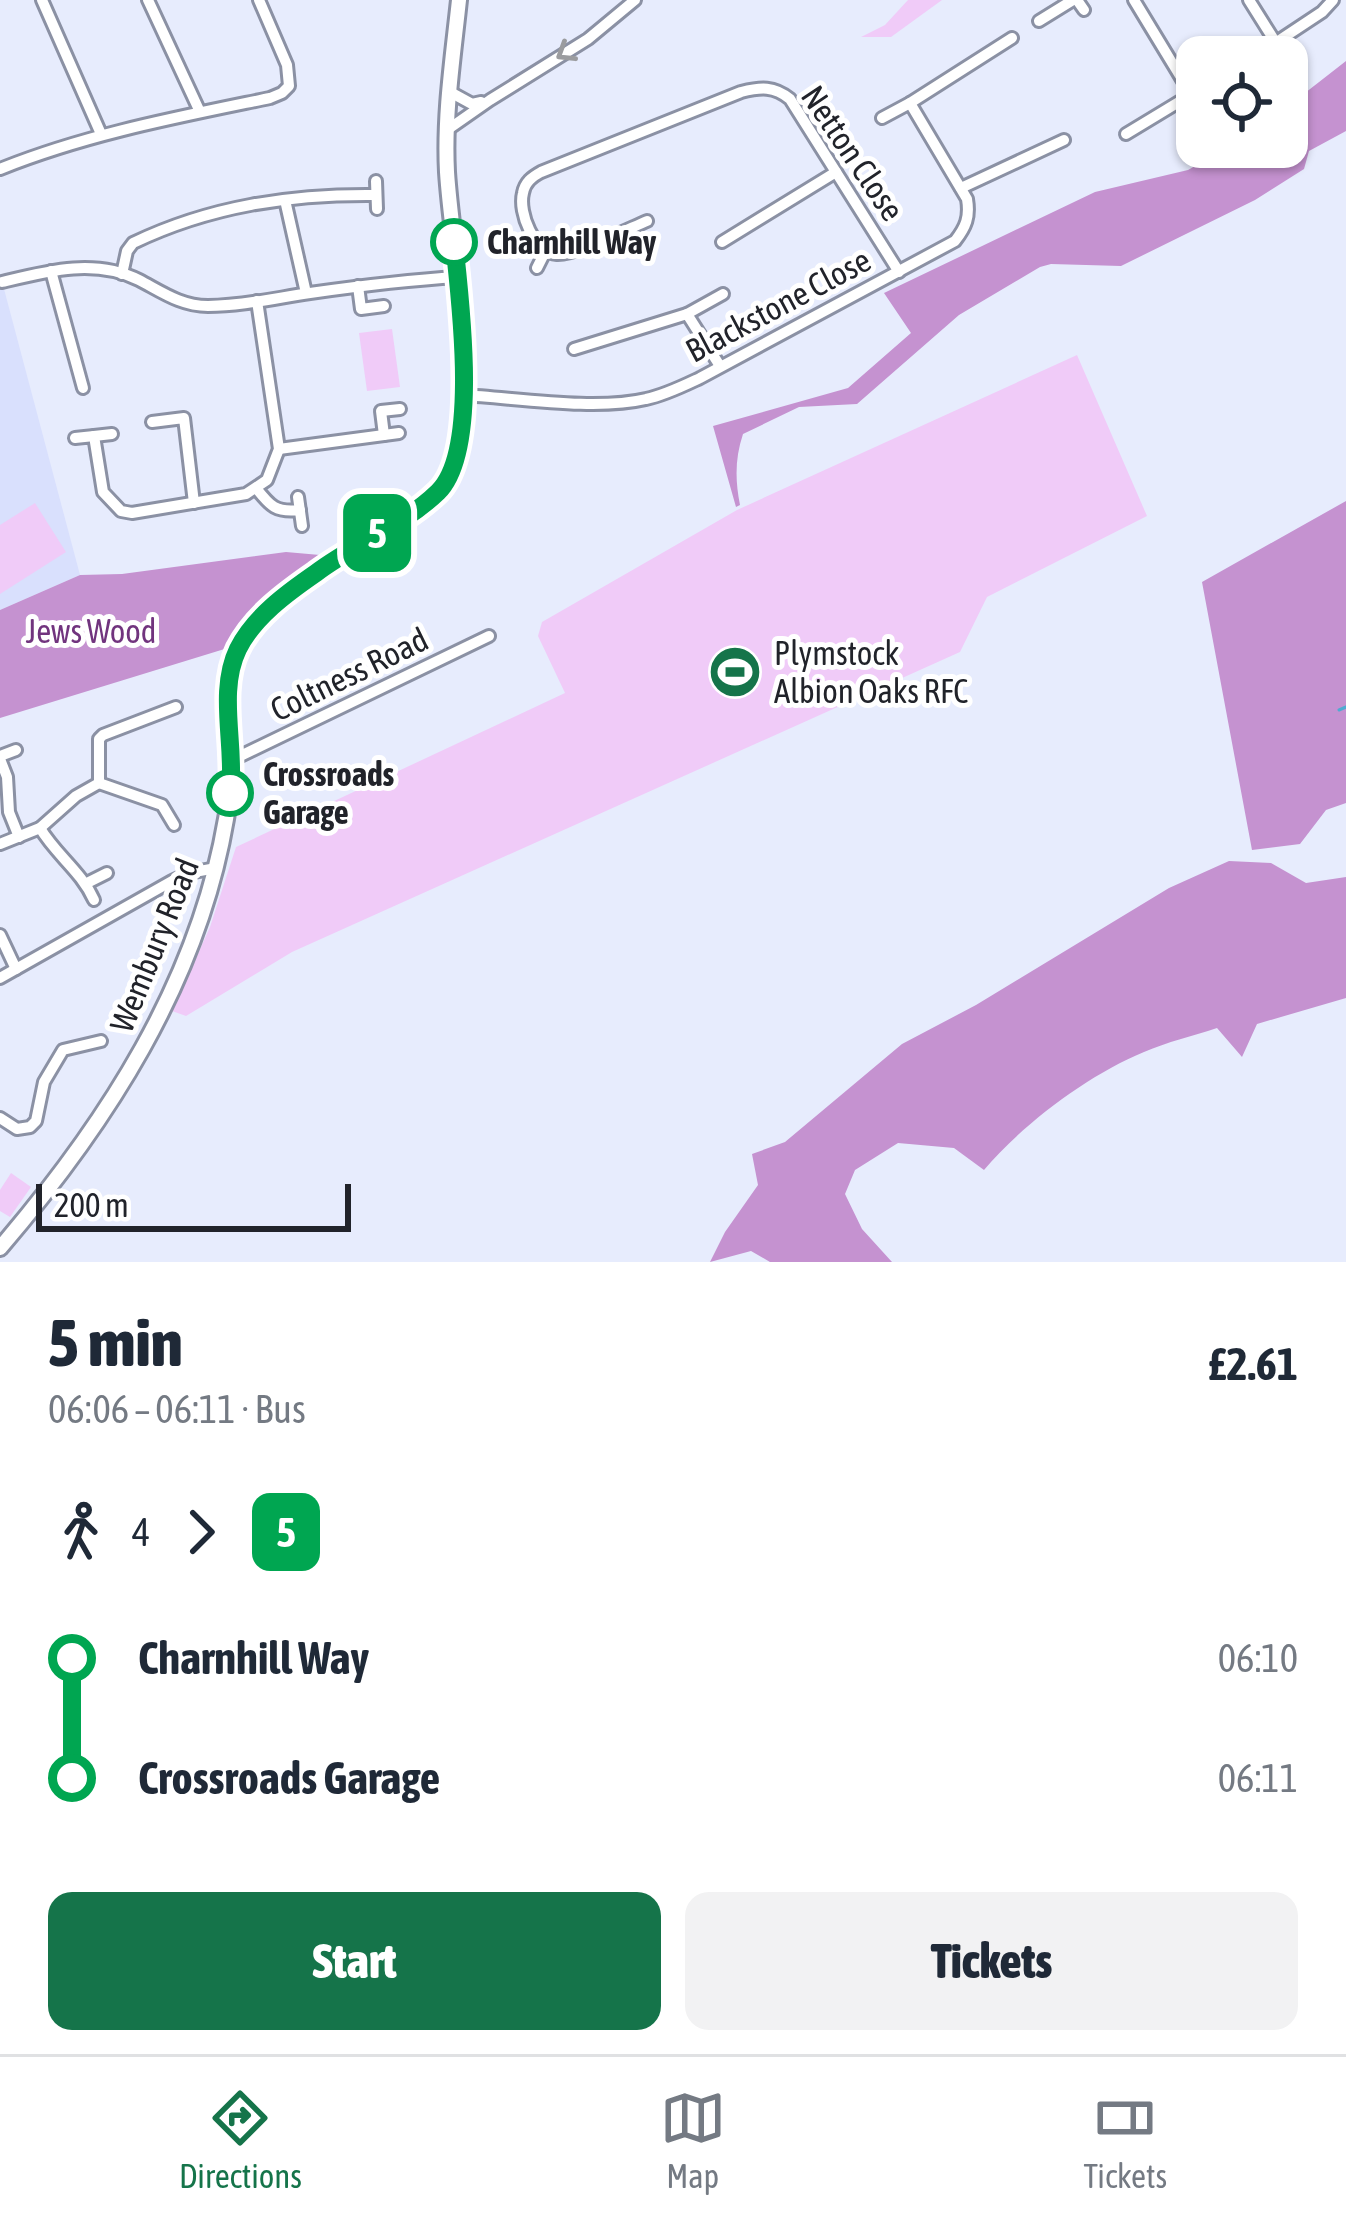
<!DOCTYPE html>
<meta charset="utf-8">
<style>
:root{--surface:#fff;--page:#f2f2f3;--text:#1f2937;--muted:#747a83;--line:#e0e1e3;--accent:#15744a}
body{margin:0;font-family:"Asap Condensed",sans-serif;background:var(--page);color:var(--text);height:100vh;display:flex;flex-direction:column;font-size:45px;white-space:nowrap}
*{box-sizing:border-box;margin:0}
p{font-size:39px;color:var(--muted)}
.icon{flex:none;width:66px;height:66px;fill:none;stroke:currentColor;stroke-width:2;stroke-linecap:round;stroke-linejoin:round}
.map{position:relative;height:1262px;overflow:hidden}
.panel{display:flex;flex-direction:column;background:var(--surface);flex:1}
.panel>*{flex:none}
.badge{padding:0 24px;border-radius:18px;font-size:42px;line-height:78px}
.fabs{position:absolute;left:1176px;top:36px;display:grid;gap:24px}
.fabs a{display:grid;place-items:center;width:132px;height:132px;border-radius:24px;background:var(--surface);box-shadow:0 3px 9px #0004;font-size:60px}
.scale{position:absolute;left:36px;bottom:30px;width:315px;box-sizing:border-box;padding-left:12px;border:6px solid #21232a;border-top:0;font-size:33px;line-height:42px;white-space:nowrap;color:#21232a;-webkit-text-stroke:9px #fff;paint-order:stroke}
.map>.badge{position:absolute;translate:-50% -50%;box-shadow:0 0 0 6px #fff}
.legs{display:flex;align-items:center;gap:18px;height:132px;padding:0 48px;font-size:39px}
.legs p{margin-inline-start:auto}
.summary{display:flex;align-items:center;justify-content:space-between;height:204px;padding:0 48px}
h1{font-size:66px;font-weight:800;line-height:90px}
.action{display:flex;gap:24px;margin-top:auto;padding:24px 48px}
.action a{flex:1;height:138px;border-radius:24px;background:var(--accent);color:#fff;font-size:48px;font-weight:800;line-height:138px;text-align:center}
.action a+a{background:var(--page);color:var(--text)}
ul{padding:0 48px;list-style:none}
li{display:flex;align-items:center;gap:42px;height:120px;font-size:45px}
li i{display:grid;place-items:center;width:18px;height:100%;margin:0 15px;background:currentColor}
li i::after{content:'';width:30px;height:30px;margin:-15px;border:9px solid;border-radius:50%;background:var(--surface)}
li p{margin-inline-start:auto}
li:first-child i{background:linear-gradient(#0000 50%,currentColor 0)}
li:last-child i{background:linear-gradient(currentColor 50%,#0000 0)}
.menu{display:flex;justify-content:space-around;align-items:center;height:168px;border-top:3px solid var(--line);background:var(--surface);font-size:33px;color:var(--muted)}
.menu a{display:grid;justify-items:center;gap:6px}
.menu .on{color:var(--accent)}
.map>svg:first-child{display:block}
.built{fill:#d9e0fd}
.green{fill:#f0cbf8}
.forest{fill:#c592d0}
.lines{fill:none;stroke-linecap:round;stroke-linejoin:round}
.stream{stroke:#4fabd1;stroke-width:3}
.street-casing{stroke:#8b91a4;stroke-width:16}
.secondary-casing{stroke:#8b91a4;stroke-width:20}
.street{stroke:#fff;stroke-width:10}
.secondary{stroke:#fff;stroke-width:14}
.oneway{stroke:#9b9c9f}
.line-1-casing{stroke:#fff;stroke-width:27}
.line-1{stroke:#00a651;stroke-width:18}
.stop-1-dot{fill:#fff;stroke:#00a651;stroke-width:6}
.labels{text-anchor:middle;stroke-width:10;stroke-linejoin:round;paint-order:stroke}
.street-label{font-size:33px;fill:#21232a;stroke:#fff}
.stop-label{font-size:33px;font-weight:bold;fill:#21232a;stroke:#fff;text-anchor:start}
.park-label{font-size:33px;fill:#71347e;stroke:#fff}
.poi-label{font-size:33px;fill:#21232a;stroke:#fff;text-anchor:start}
</style>
<div class="map">
<svg width="1346" height="1262" viewBox="0 0 1346 1262">
<rect width="100%" height="100%" fill="#e7ecfd"/>
<polygon class="built" points="0,274 80,575 0,610"/>
<g class="green">
<polygon points="908,0 942,0 891,37 861,37 885,25"/>
<polygon points="392,329 400,387 367,391 359,333"/>
<polygon points="1077,355 1147,516 987,597 960,652 292,952 186,1016 172,1011 210,927 236,847 565,693 538,636 542,622 737,510"/>
<polygon points="35,503 66,552 0,594 0,525"/>
<polygon points="11,1173 31,1187 10,1217 0,1211 0,1190"/>
</g>
<g class="forest">
<path d="M1346 61V131L1309 151 1304 169 1255 200 1121 266 1051 264 1040 267 959 315 857 404 799 407 743 434C735 458 735 480 740 505L736 507 713 426 848 388 911 333 884 293 1095 192 1188 170 1229 147H1287V107Z"/>
<polygon points="1346,501 1346,803 1326,810 1300,844 1252,850 1202,582"/>
<path d="M286 552 320 555C279 584 254 601 231 647L0 718V610L80 575 122 574Z"/>
<path d="M1229 861 1271 863 1306 883 1346 877V998L1257 1024 1242 1057 1217 1028C1193 1036 1167 1042 1144 1052 1088 1075 1023 1124 984 1170L954 1148 898 1143 855 1170 845 1194 862 1229 892 1262H770L751 1251 710 1262 725 1232 758 1185 752 1154 785 1142 902 1044 976 1005 1169 888Z"/>
</g>
<g class="lines">
<polyline class="stream" points="1339,710 1346,707"/>
<g class="street-casing">
<g id="street">
<polyline points="42,0 101,134"/>
<polyline points="148,0 200,112"/>
<polyline points="1077,0 1084,10"/>
<polyline points="1134,0 1191,94"/>
<polyline points="1249,0 1276,43"/>
<polyline points="1039,21 1073,0"/>
<polyline points="1254,57 1322,12 1333,0"/>
<polyline points="450,92 472,104 481,102"/>
<polyline points="882,118 910,103 1012,38"/>
<polyline points="447,130 490,100 588,39 635,0"/>
<polyline points="1126,134 1197,91"/>
<path d="M0 169C87 134 178 117 270 98L282 93 289 86 287 65 259 0"/>
<polyline points="376,181 377,209"/>
<polyline points="961,188 1064,140"/>
<polyline points="285,200 306,293"/>
<path d="M647 221C628 229 576 255 557 254 534 252 518 213 523 193 525 182 532 177 541 172L741 92C761 87 774 86 790 99L899 272"/>
<polyline points="722,242 836,172"/>
<polyline points="537,268 546,250"/>
<polyline points="51,271 83,388"/>
<path d="M122 274 127 251 133 243C210 206 291 194 376 195"/>
<path d="M2 282C47 271 95 258 139 280 162 292 181 306 208 306 242 306 276 298 310 293 359 286 408 280 458 277"/>
<polyline points="358,286 361,309 384,306"/>
<polyline points="687,314 720,366"/>
<polyline points="574,349 687,314 723,294"/>
<path d="M463 395C517 398 595 411 646 399 665 395 683 386 700 378L955 241C966 227 970 217 967 199L910 103"/>
<polyline points="152,422 184,418 194,503"/>
<polyline points="384,435 381,411 400,409"/>
<polyline points="94,436 112,434"/>
<polyline points="75,438 94,436 103,492 121,511 132,513 246,494 267,480 279,449 257,301"/>
<polyline points="279,449 399,433"/>
<path d="M256 488C270 506 276 513 300 510"/>
<polyline points="298,497 302,526"/>
<polyline points="0,756 16,750"/>
<polyline points="0,759 7,777 9,812 19,837"/>
<polyline points="232,760 489,636"/>
<polyline points="99,783 162,805 174,825"/>
<path d="M40 828C56 855 81 871 94 900"/>
<polyline points="0,844 40,828 76,796 99,783 99,739 103,735 176,707"/>
<polyline points="87,883 107,873"/>
<polyline points="0,935 16,969"/>
<polyline points="0,978 172,881 189,873 216,868"/>
<polyline points="0,1118 17,1129 30,1127 36,1121 44,1082 63,1050 101,1041"/>
</g>
</g>
<g class="secondary-casing">
<path id="secondary" d="M0 1248C106 1124 198 983 226 819 230 799 232 777 232 756 231 717 222 676 243 641 270 596 333 560 377 533 397 521 420 509 437 493 447 483 455 467 458 453 463 430 463 404 463 381 463 356 463 332 461 308 458 262 450 218 447 172 444 115 453 57 459 0"/>
</g>
<use href="#street" class="street"/>
<use href="#secondary" class="secondary"/>
</g>
<defs><path id="oneway-chevron" d="M-2-3.5L2.5 0L-2 3.5" fill="none" stroke-width="1.6" stroke-linecap="round" stroke-linejoin="round" transform="scale(3)"/></defs>
<use class="oneway" href="#oneway-chevron" transform="translate(565 53) rotate(148)"/>
<g class="lines">
<g class="line-1-casing">
<path id="line-1" d="M230 793C236 747 217 692 238 649 254 617 287 593 316 573 354 544 403 526 438 492 480 451 460 299 454 242"/>
</g>
<use href="#line-1" class="line-1"/>
</g>
<defs>
<g id="stadium-disc" transform="scale(2.7)"><circle r="9.5" fill="#15744a" stroke="#fff"/><path d="M0-5a6.5 5 0 1 0 0 10a6.5 5 0 1 0 0-10ZM-3.5-1.8h7v3.6h-7Z" fill="#fff"/></g>
</defs>
<g fill-rule="evenodd">
<use href="#stadium-disc" x="735" y="672"/>
</g>
<g class="stop-1-dot">
<circle cx="454" cy="242" r="21"/>
<circle cx="230" cy="793" r="21"/>
</g>
<g class="labels">
<g class="street-label">
<text transform="translate(853 153) rotate(56)" y="12">Netton Close</text>
<text transform="translate(778 305) rotate(-28)" y="12">Blackstone Close</text>
<text transform="translate(349 674) rotate(-26)" y="12">Coltness Road</text>
<text transform="translate(154 945) rotate(-68)" y="12">Wembury Road</text>
</g>
<g class="stop-label">
<text x="487" y="254">Charnhill Way</text>
<text x="263" y="786">Crossroads<tspan x="263" dy="38">Garage</tspan></text>
</g>
<g class="park-label">
<text x="91" y="643">Jews Wood</text>
</g>
<g class="poi-label">
<text x="774" y="665">Plymstock<tspan x="774" dy="38">Albion Oaks RFC</tspan></text>
</g>
</g>
</svg>
<div class="fabs">
<a><svg class="icon" aria-label="locate" viewBox="0 0 24 24"><circle cx="12" cy="12" r="6"/><path d="M12 2v4M12 18v4M2 12h4M18 12h4"/></svg></a>
</div>
<div class="scale">200 m</div>
<b class="badge" style="left:377px;top:533px;background:#00a651;color:#fff">5</b>
</div>
<section class="panel">
<div class="summary"><div><h1>5 min</h1><p>06:06 – 06:11 · Bus</p></div><b>£2.61</b></div>
<div class="legs"><svg class="icon" aria-label="walk" viewBox="0 0 24 24"><circle cx="13" cy="4" r="2"/><path d="M13 8l-2 6 4 7M11 14l-3 7M7 12l3-4h3l4 4"/></svg>4<svg class="icon" aria-label="forward" viewBox="0 0 24 24"><path d="M9 5l7 7-7 7"/></svg><b class="badge" style="background:#00a651;color:#fff">5</b></div>
<ul>
<li><i style="color:#00a651"></i><b>Charnhill Way</b><p>06:10</p></li>
<li><i style="color:#00a651"></i><b>Crossroads Garage</b><p>06:11</p></li>
</ul>
<div class="action"><a>Start</a><a>Tickets</a></div>
</section>
<nav class="menu">
<a class="on"><svg class="icon" aria-label="directions" viewBox="0 0 24 24"><path d="M12 3l9 9-9 9-9-9zM9 14v-3h6M13 9l2 2-2 2"/></svg>Directions</a>
<a><svg class="icon" aria-label="map" viewBox="0 0 24 24"><path d="M3 6l6-2 6 2 6-2v14l-6 2-6-2-6 2zM9 4v14M15 6v14"/></svg>Map</a>
<a><svg class="icon" aria-label="tickets" viewBox="0 0 24 24"><path d="M3 7h18v10H3zM15 7v10"/></svg>Tickets</a>
</nav>
